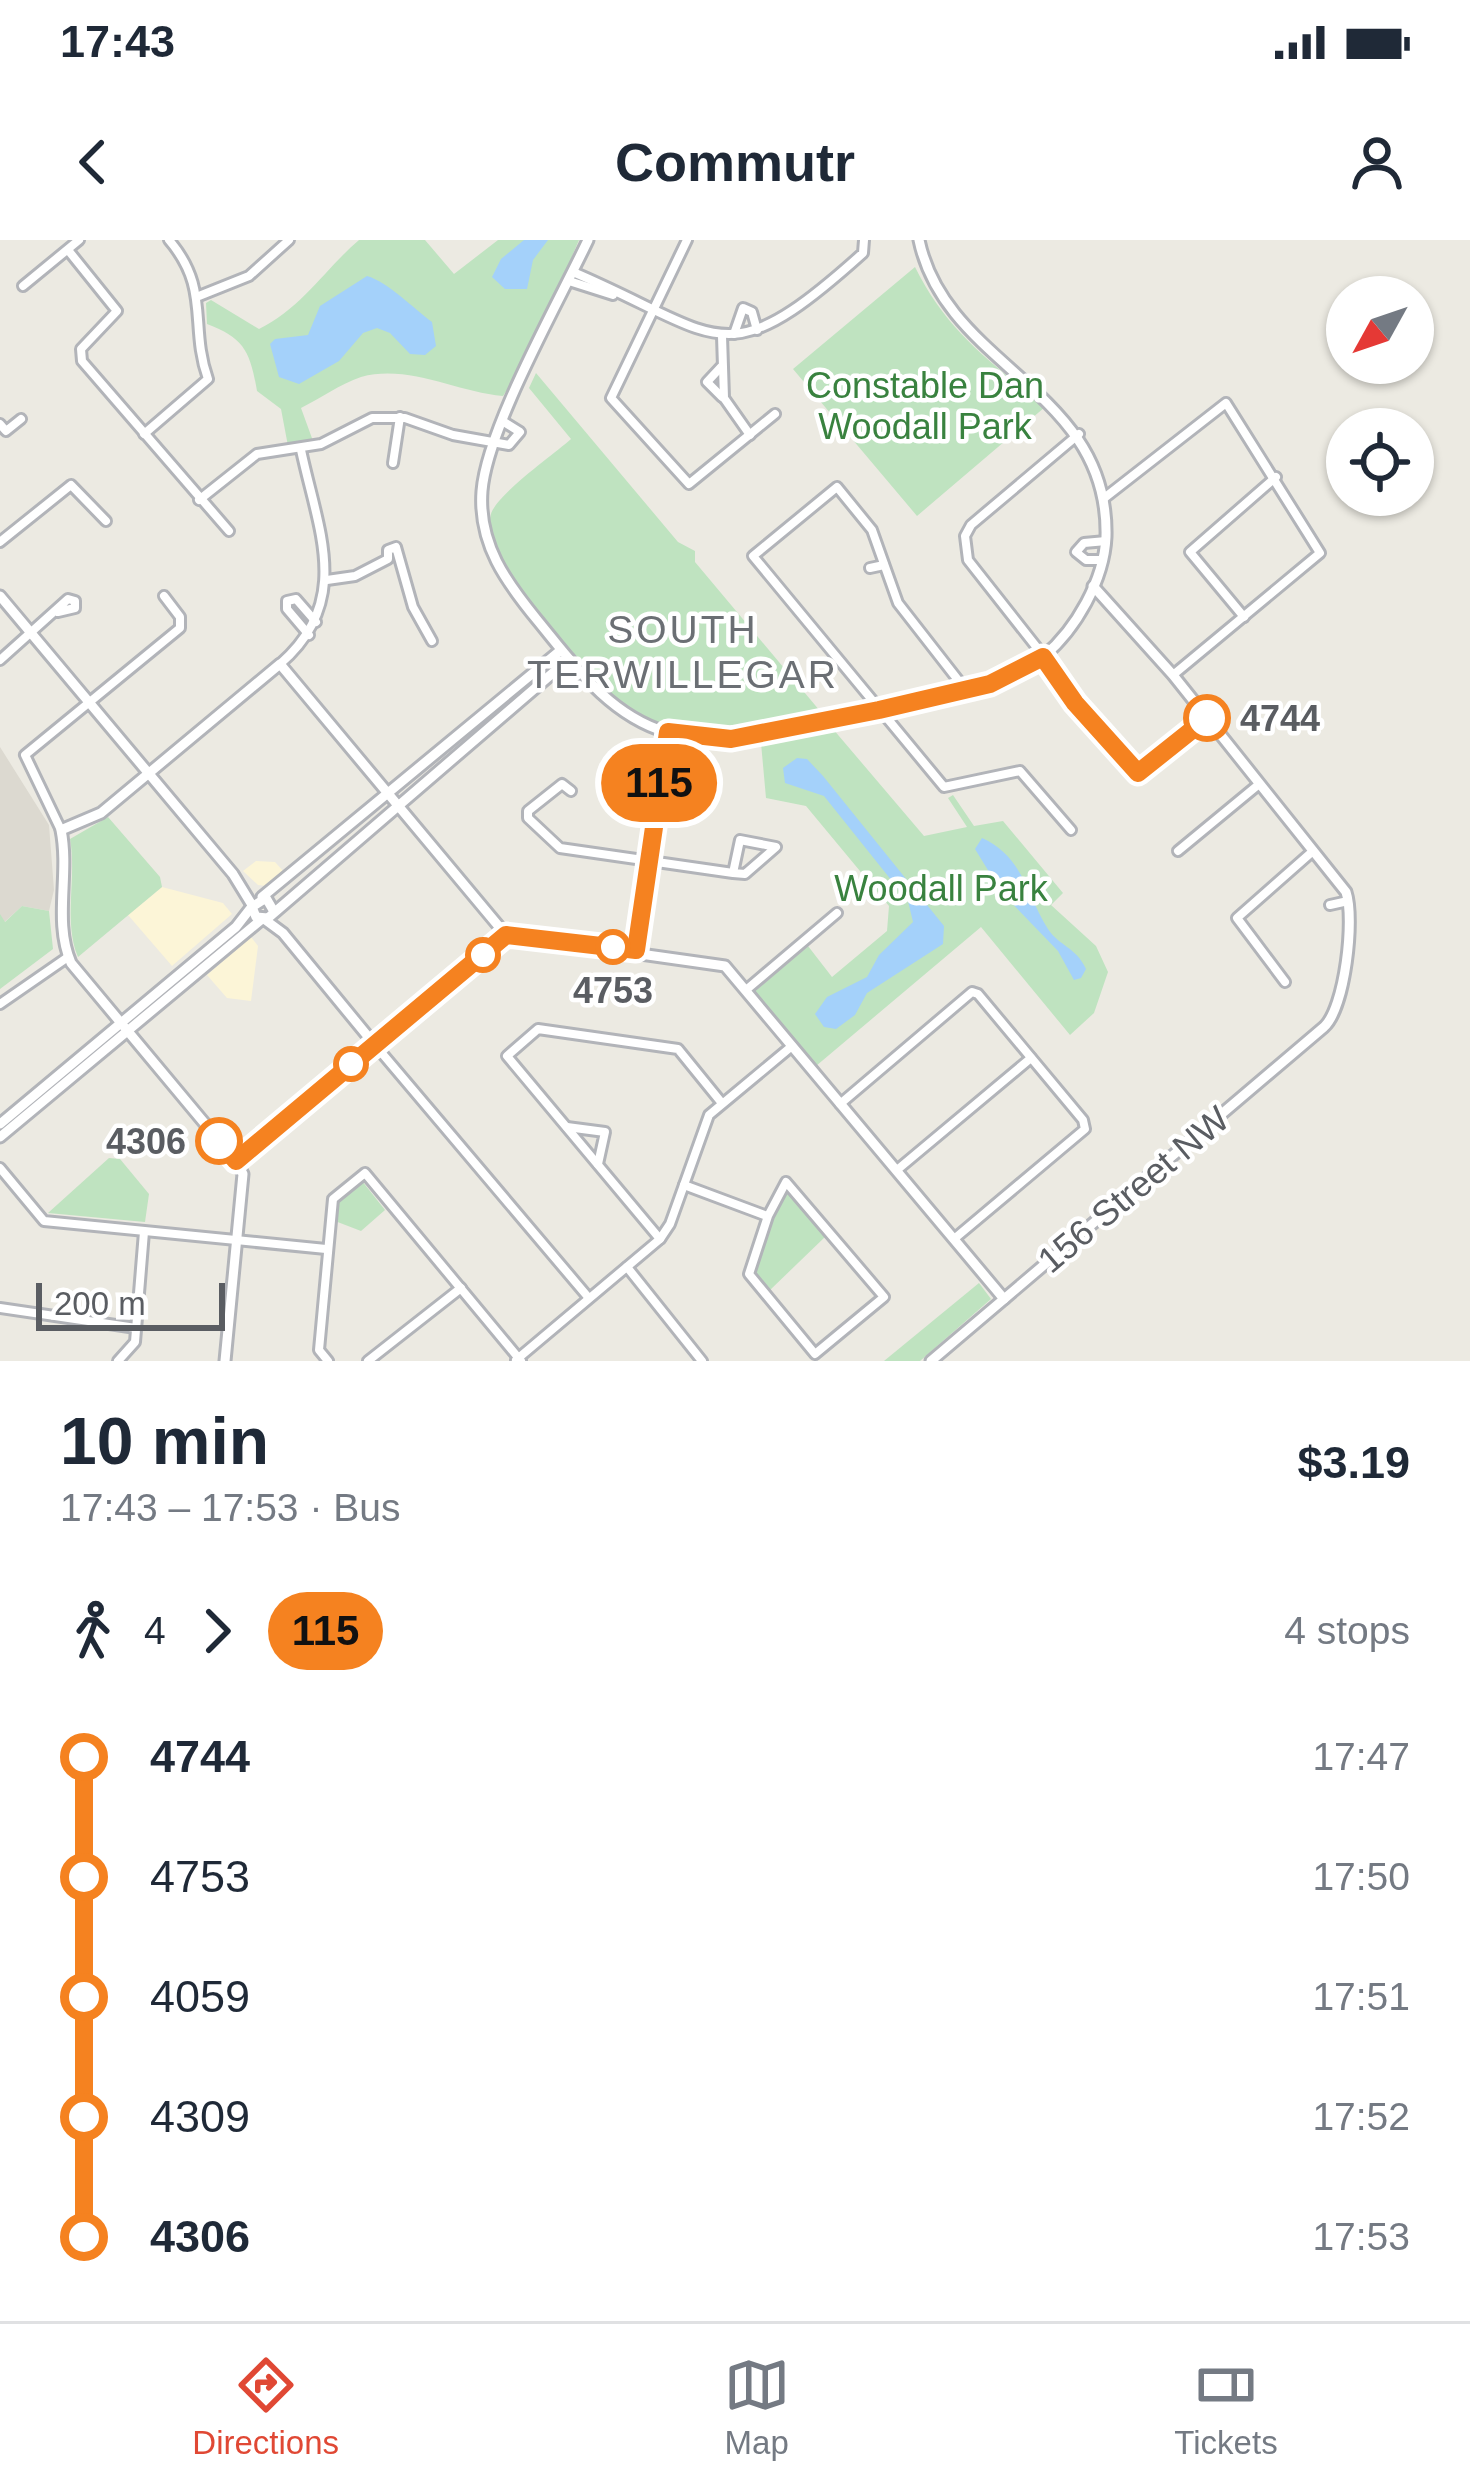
<!DOCTYPE html>
<meta charset="utf-8">
<style>
:root{--surface:#fff;--page:#f2f2f3;--text:#1f2937;--muted:#747a83;--line:#e0e1e3;--accent:#e04834}
body{margin:0;font-family:Helvetica,sans-serif;background:var(--page);color:var(--text);height:100vh;display:flex;flex-direction:column;font-size:45px;white-space:nowrap}
*{box-sizing:border-box;margin:0}
p{font-size:39px;color:var(--muted)}
.icon{flex:none;width:66px;height:66px;fill:none;stroke:currentColor;stroke-width:2;stroke-linecap:round;stroke-linejoin:round}
.map{position:relative;height:1121px;overflow:hidden}
.panel{display:flex;flex-direction:column;background:var(--surface);flex:1}
.panel>*{flex:none}
.badge{padding:0 24px;border-radius:39px;font-size:42px;line-height:78px}
.needle{width:78px;rotate:230deg}
.controls{position:absolute;left:1326px;top:36px;display:grid;gap:24px}
.controls a{display:grid;place-items:center;width:108px;height:108px;border-radius:50%;background:var(--surface);box-shadow:0 3px 9px #0004;font-size:60px}
.scale{position:absolute;left:36px;bottom:30px;width:189px;box-sizing:border-box;padding-left:12px;border:6px solid #5a5d62;border-top:0;font-size:33px;line-height:42px;white-space:nowrap;color:#5a5d62;-webkit-text-stroke:9px #fff;paint-order:stroke}
.map>.badge{position:absolute;translate:-50% -50%;box-shadow:0 0 0 6px #fff}
.legs{display:flex;align-items:center;gap:18px;height:132px;padding:0 60px;font-size:39px}
.legs p{margin-inline-start:auto}
.overview{display:flex;align-items:center;justify-content:space-between;height:204px;padding:0 60px}
h1{font-size:66px;font-weight:600;line-height:90px}
ul{padding:0 60px;list-style:none}
li{display:flex;align-items:center;gap:42px;height:120px;font-size:45px}
li i{display:grid;place-items:center;width:18px;height:100%;margin:0 15px;background:currentColor}
li i::after{content:'';width:30px;height:30px;margin:-15px;border:9px solid;border-radius:50%;background:var(--surface)}
li p{margin-inline-start:auto}
li:first-child i{background:linear-gradient(#0000 50%,currentColor 0)}
li:last-child i{background:linear-gradient(currentColor 50%,#0000 0)}
.status{display:flex;justify-content:space-between;align-items:center;height:84px;padding:0 60px;background:var(--surface);direction:ltr}
.status svg{height:33px;fill:currentColor}
header{display:flex;justify-content:space-between;align-items:center;height:156px;padding:0 60px;background:var(--surface);font-size:54px;font-weight:600}
.dock{display:flex;justify-content:space-around;align-items:center;height:168px;border-top:3px solid var(--line);background:var(--surface);font-size:33px;color:var(--muted)}
.dock a{display:grid;justify-items:center;gap:6px}
.dock .on{color:var(--accent)}
.map>svg:first-child{display:block}
.commercial{fill:#fcf5d7}
.education{fill:#dcd9d0}
.green{fill:#bfe3c0}
.water{fill:#a4d1fa}
.lines{fill:none;stroke-linecap:round;stroke-linejoin:round}
.minor-casing{stroke:#b2b4b9;stroke-width:14}
.tertiary-casing{stroke:#b2b4b9;stroke-width:15}
.minor{stroke:#fff;stroke-width:8}
.tertiary{stroke:#fff;stroke-width:9}
.line-1-casing{stroke:#fff;stroke-width:27}
.line-1{stroke:#f58220;stroke-width:18}
.stop-1-dot{fill:#fff;stroke:#f58220;stroke-width:6}
.labels{text-anchor:middle;stroke-width:9;stroke-linejoin:round;paint-order:stroke}
.park-label{font-size:36px;fill:#39823f;stroke:#fff}
.stop-label{font-size:36px;font-weight:bold;fill:#5a5d62;stroke:#fff;text-anchor:start}
.street-label{font-size:36px;fill:#5a5d62;stroke:#fff}
.neighbourhood-label{font-size:39px;letter-spacing:3px;fill:#6b6f74;stroke:#fff}
</style>
<div class="status"><b>17:43</b><svg viewBox="0 0 49 12"><path d="M0 12V9h3v3zM5 12V6h3v6zM10 12V3h3v9zM15 12V0h3v12zM26 1h20v11H26zM47 4h2v5h-2z"/></svg></div>
<header><svg class="icon" aria-label="back" viewBox="0 0 24 24"><path d="M15 5l-7 7 7 7"/></svg>Commutr<svg class="icon" aria-label="person" viewBox="0 0 24 24"><circle cx="12" cy="8" r="4"/><path d="M4 21q1-7 8-7t8 7"/></svg></header>
<div class="map">
<svg width="1470" height="1121" viewBox="0 0 1470 1121">
<rect width="100%" height="100%" fill="#eceae2"/>
<g class="commercial">
<polygon points="256,621 275,622 284,632 266,646 258,645 243,631"/>
<polygon points="162,647 223,663 232,674 172,726 128,675"/>
<polygon points="251,697 258,706 251,761 227,758 207,735"/>
</g>
<polygon class="education" points="0,507 49,585 54,650 49,671 22,666 0,686"/>
<g class="green">
<path d="M359 0H425L454 34 498 0H579L529 117 503 156C456 152 409 124 361 137 340 144 321 158 301 168L313 201 288 206 281 169 257 151C250 111 244 98 207 84L206 63 211 60 259 89C302 68 325 29 359 0Z"/>
<path d="M915 27C947 92 991 122 1045 167L917 276 793 129Z"/>
<path d="M536 133 678 302 695 311V322L820 471C776 484 731 501 684 490 660 485 637 476 617 461 583 434 478 317 491 274 496 255 553 215 571 199L529 148Z"/>
<polygon points="833,489 924,596 967,587 948,558 953,555 974,586 1003,581 1063,653 1051,665 1096,706 1108,732 1094,773 1070,795 981,687 816,826 754,752 808,706 832,737 887,691 889,666 806,566 766,558 761,503"/>
<path d="M108 577 160 637 162 647 78 717C63 681 77 638 70 599Z"/>
<polygon points="22,666 49,671 53,709 0,749 0,674 5,682"/>
<polygon points="109,918 120,919 149,954 145,982 48,973"/>
<polygon points="362,941 385,970 361,991 335,981 338,960"/>
<polygon points="788,952 826,996 768,1052 753,1034 781,954"/>
<polygon points="979,1043 991,1059 920,1121 884,1121"/>
</g>
<g class="water">
<polygon points="524,0 548,0 533,20 527,49 505,49 492,37 501,19"/>
<path d="M367 36C388 42 413 68 432 82L436 106 425 115 410 114 390 93 377 88 363 93 339 121 299 144 279 137 270 104 275 99 308 95 320 66Z"/>
<polygon points="797,518 807,519 823,536 944,686 943,704 867,753 855,775 836,789 824,787 815,774 827,757 867,737 879,715 913,682 908,661 824,556 785,543 783,528"/>
<path d="M982 598C1024 617 1026 655 1048 689 1059 706 1076 707 1086 729L1081 738 1074 740 1058 711 1002 653 975 609Z"/>
</g>
<g class="lines">
<g class="minor-casing">
<g id="minor">
<polyline points="687,0 611,158 689,244 775,174"/>
<polyline points="68,10 117,71 81,109 82,121 229,291"/>
<path d="M573 32C723 96 723 139 863 13L864 0"/>
<polyline points="569,41 613,55"/>
<polyline points="23,46 79,0"/>
<polyline points="199,56 249,36 289,0"/>
<polyline points="734,94 743,68 752,72 757,90"/>
<polyline points="722,96 724,158 750,195"/>
<polyline points="721,127 707,142 722,157"/>
<polyline points="0,184 6,191 21,179"/>
<path d="M144 194 208 139C189 86 211 49 169 0"/>
<polyline points="1079,194 971,285 965,296 968,320 1134,531 1142,532 1207,478"/>
<polyline points="393,223 400,177"/>
<polyline points="1103,259 1226,163 1320,313 1173,435"/>
<polyline points="199,260 257,214 321,204 372,178 405,178 453,195 509,205 520,192 504,182"/>
<polyline points="0,302 71,245 106,281"/>
<polyline points="1101,320 1086,320 1076,312 1084,303 1106,301"/>
<polyline points="870,328 884,325"/>
<polyline points="327,340 355,336 388,319 388,310 396,307 413,367 432,401"/>
<polyline points="1244,377 1190,312 1276,237"/>
<polyline points="309,395 287,369 287,361 296,359 316,382"/>
<polyline points="0,420 68,359 75,361 75,368 58,372"/>
<path d="M280 424C353 361 318 290 301 210"/>
<polyline points="965,449 898,363 872,290 837,247 753,316 944,547 1020,531 1071,590"/>
<polyline points="571,551 562,544 528,571 528,578 560,608 733,633 745,634 776,607 740,600 733,633"/>
<polyline points="61,590 25,515 180,388 180,377 164,356"/>
<polyline points="1178,611 1258,545"/>
<polyline points="1330,665 1348,661"/>
<polyline points="636,710 667,492"/>
<polyline points="1285,742 1237,678 1313,611"/>
<polyline points="746,750 837,673"/>
<polyline points="0,764 68,717"/>
<polyline points="375,805 588,1057"/>
<polyline points="840,864 972,752 978,754 1083,880 1085,889 954,999"/>
<polyline points="567,887 605,892 598,924"/>
<polyline points="0,928 44,981 326,1009"/>
<polyline points="897,930 1031,818"/>
<polygon points="786,942 884,1057 815,1114 749,1034 768,976"/>
<polyline points="684,945 767,976"/>
<polyline points="660,999 507,816 538,789 678,809 721,862"/>
<polyline points="627,1027 702,1121"/>
<polyline points="0,1068 136,1088"/>
<polyline points="516,1120 660,999 670,984 709,875 792,806"/>
<polyline points="118,1121 135,1102 144,992"/>
<polyline points="328,1121 319,1110 333,959 365,933 521,1121"/>
<polyline points="368,1121 461,1048"/>
</g>
</g>
<g class="tertiary-casing">
<g id="tertiary">
<path d="M588 0C559 62 487 188 482 251 478 304 506 342 538 381 574 425 609 475 666 492 686 498 708 500 729 499 759 497 789 486 818 480 883 468 993 459 1044 416 1076 389 1104 340 1106 297 1110 149 946 128 919 0"/>
<polyline points="0,356 233,634 252,665"/>
<path d="M280 424 506 695 236 921 71 723C53 681 70 635 61 590L101 573Z"/>
<polyline points="262,657 561,410"/>
<polyline points="273,670 266,658 252,667 256,677 268,678 569,419"/>
<polyline points="264,679 283,693 375,805"/>
<polyline points="506,695 725,726 1004,1059"/>
<polyline points="0,884 236,687 250,669"/>
<polyline points="0,897 262,679"/>
<polyline points="225,1121 243,934 236,921"/>
<path d="M931 1121 1324 787C1345 768 1355 679 1346 652L1173 435 1093 346"/>
</g>
</g>
<use href="#minor" class="minor"/>
<use href="#tertiary" class="tertiary"/>
</g>
<g class="lines">
<g class="line-1-casing">
<polyline id="line-1" points="219,901 236,921 506,695 636,710 668,492 731,499 879,470 990,444 1043,417 1075,463 1138,533 1207,478"/>
</g>
<use href="#line-1" class="line-1"/>
</g>
<g class="stop-1-dot">
<circle cx="1207" cy="478" r="21"/>
<circle cx="613" cy="707" r="15"/>
<circle cx="483" cy="715" r="15"/>
<circle cx="351" cy="824" r="15"/>
<circle cx="219" cy="901" r="21"/>
</g>
<g class="labels">
<g class="park-label">
<text x="925" y="158">Constable Dan<tspan x="925" dy="41">Woodall Park</tspan></text>
<text x="941" y="661">Woodall Park</text>
</g>
<g class="stop-label">
<text x="1240" y="491">4744</text>
<text x="613" y="763" text-anchor="middle">4753</text>
<text x="186" y="914" text-anchor="end">4306</text>
</g>
<g class="street-label">
<text transform="translate(1133 949) rotate(-40)" y="13">156 Street NW</text>
</g>
<g class="neighbourhood-label">
<text x="683" y="403">SOUTH<tspan x="683" dy="45">TERWILLEGAR</tspan></text>
</g>
</g>
</svg>
<div class="controls">
<a><svg class="needle" viewBox="-14 -14 28 28"><path d="M0-13l5 13h-10z" fill="#e53935"/><path d="M0 13l5-13h-10z" fill="#747a83"/></svg></a>
<a><svg class="icon" aria-label="locate" viewBox="0 0 24 24"><circle cx="12" cy="12" r="6"/><path d="M12 2v4M12 18v4M2 12h4M18 12h4"/></svg></a>
</div>
<div class="scale">200 m</div>
<b class="badge" style="left:659px;top:543px;background:#f58220;color:#111">115</b>
</div>
<section class="panel">
<div class="overview"><div><h1>10 min</h1><p>17:43 – 17:53 · Bus</p></div><b>$3.19</b></div>
<div class="legs"><svg class="icon" aria-label="walk" viewBox="0 0 24 24"><circle cx="13" cy="4" r="2"/><path d="M13 8l-2 6 4 7M11 14l-3 7M7 12l3-4h3l4 4"/></svg>4<svg class="icon" aria-label="forward" viewBox="0 0 24 24"><path d="M9 5l7 7-7 7"/></svg><b class="badge" style="background:#f58220;color:#111">115</b><p>4 stops</p></div>
<ul>
<li><i style="color:#f58220"></i><b>4744</b><p>17:47</p></li>
<li><i style="color:#f58220"></i><span>4753</span><p>17:50</p></li>
<li><i style="color:#f58220"></i><span>4059</span><p>17:51</p></li>
<li><i style="color:#f58220"></i><span>4309</span><p>17:52</p></li>
<li><i style="color:#f58220"></i><b>4306</b><p>17:53</p></li>
</ul>
</section>
<nav class="dock">
<a class="on"><svg class="icon" aria-label="directions" viewBox="0 0 24 24"><path d="M12 3l9 9-9 9-9-9zM9 14v-3h6M13 9l2 2-2 2"/></svg>Directions</a>
<a><svg class="icon" aria-label="map" viewBox="0 0 24 24"><path d="M3 6l6-2 6 2 6-2v14l-6 2-6-2-6 2zM9 4v14M15 6v14"/></svg>Map</a>
<a><svg class="icon" aria-label="tickets" viewBox="0 0 24 24"><path d="M3 7h18v10H3zM15 7v10"/></svg>Tickets</a>
</nav>
